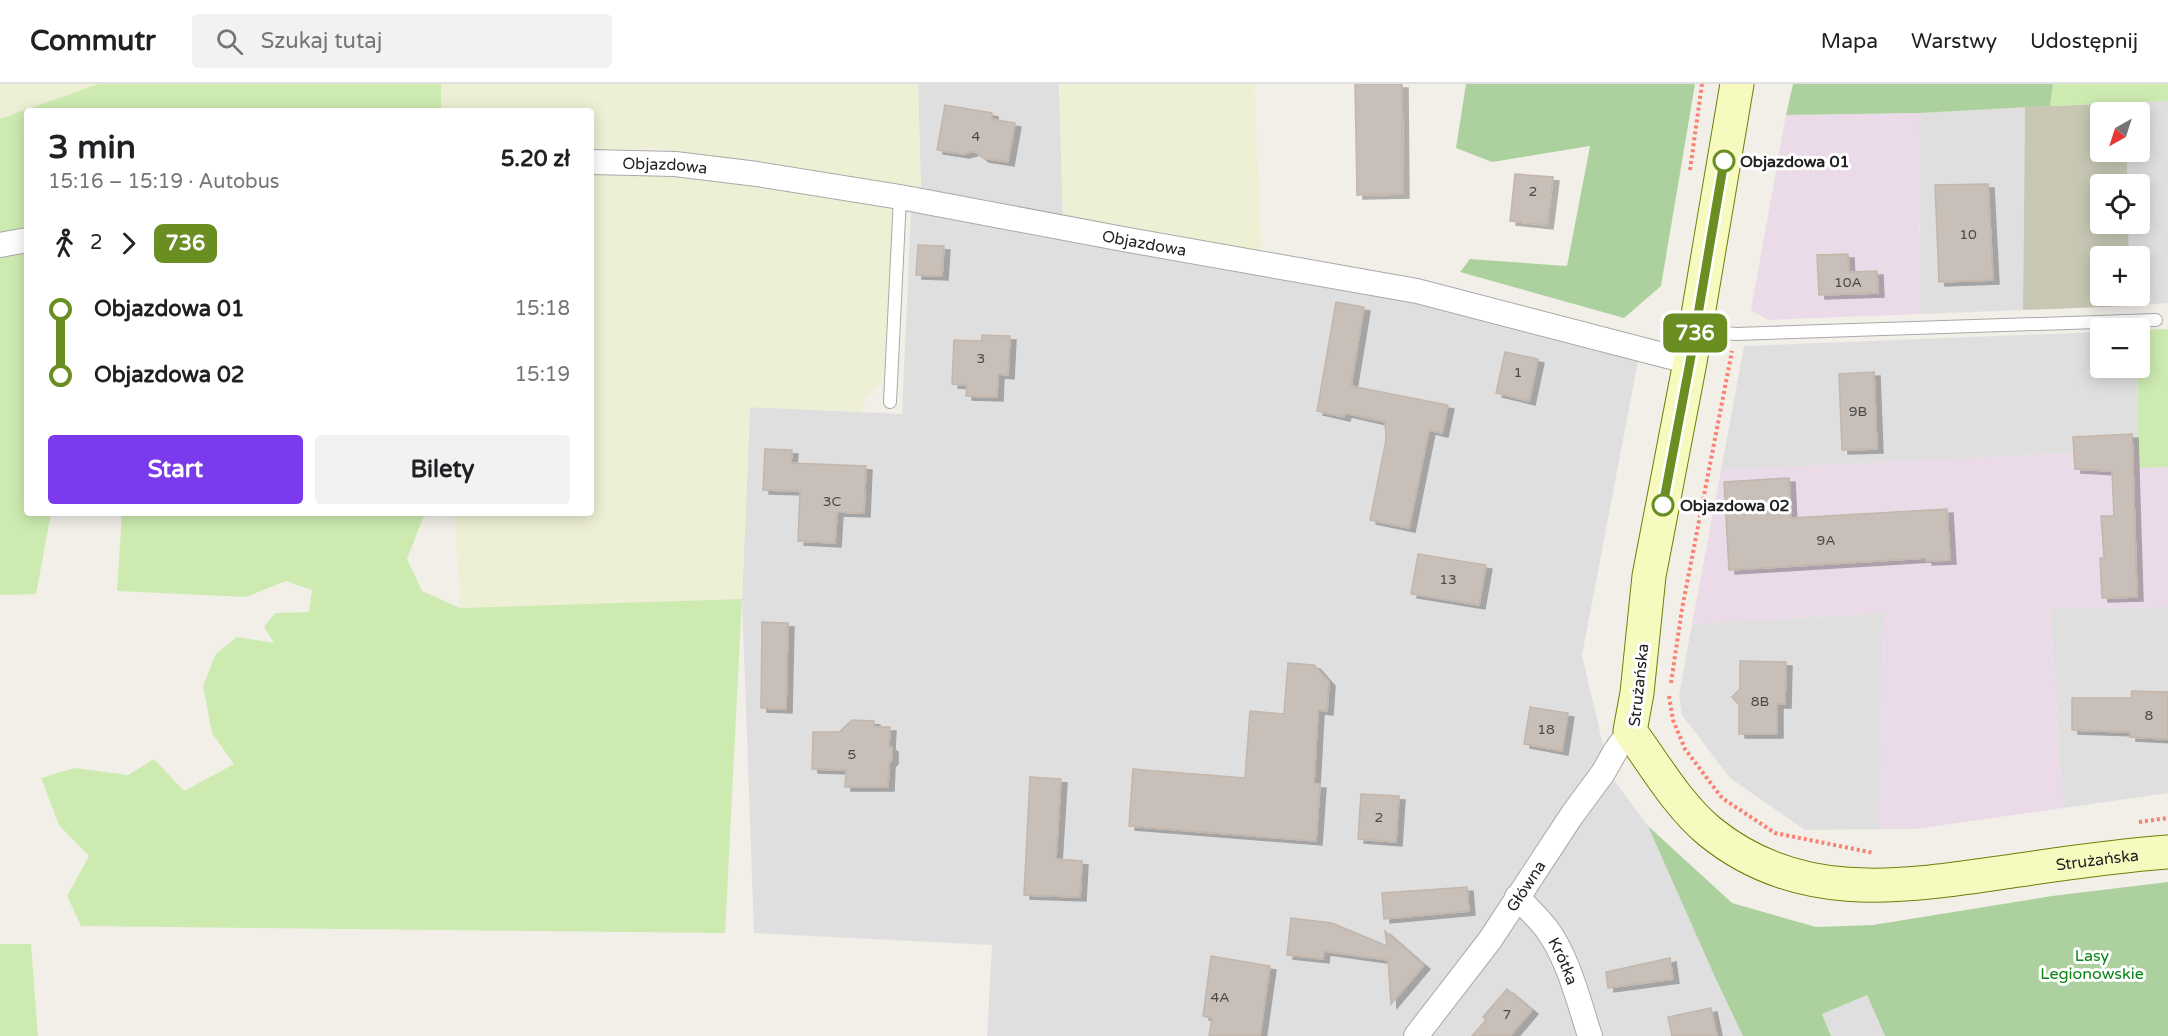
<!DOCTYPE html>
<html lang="pl">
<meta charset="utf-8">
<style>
:root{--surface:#fff;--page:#f2f2f2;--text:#202124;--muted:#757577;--line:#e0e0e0;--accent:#7c3aed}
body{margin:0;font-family:"Varela Round",sans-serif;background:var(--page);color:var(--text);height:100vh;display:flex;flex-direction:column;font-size:22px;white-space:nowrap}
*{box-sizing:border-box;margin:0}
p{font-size:20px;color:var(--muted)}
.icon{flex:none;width:33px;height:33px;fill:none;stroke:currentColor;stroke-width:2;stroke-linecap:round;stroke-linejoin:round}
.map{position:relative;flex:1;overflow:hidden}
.sheet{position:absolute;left:24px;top:24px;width:570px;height:408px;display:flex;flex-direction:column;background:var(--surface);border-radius:6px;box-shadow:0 3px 15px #0003}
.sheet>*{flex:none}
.badge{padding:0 12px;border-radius:9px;font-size:21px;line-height:39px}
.needle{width:39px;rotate:219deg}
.controls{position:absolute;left:2090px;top:18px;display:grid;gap:12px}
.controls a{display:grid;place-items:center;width:60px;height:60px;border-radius:6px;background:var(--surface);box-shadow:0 3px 15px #0003;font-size:30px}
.map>.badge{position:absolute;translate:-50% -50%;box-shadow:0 0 0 3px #fff}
.legs{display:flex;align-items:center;gap:9px;height:66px;padding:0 24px;font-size:20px}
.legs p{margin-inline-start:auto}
.summary{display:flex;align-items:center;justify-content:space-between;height:102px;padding:0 24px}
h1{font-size:33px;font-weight:700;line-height:45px}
.action{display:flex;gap:12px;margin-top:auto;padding:12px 24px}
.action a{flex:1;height:69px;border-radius:6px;background:var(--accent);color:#fff;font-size:24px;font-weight:700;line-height:69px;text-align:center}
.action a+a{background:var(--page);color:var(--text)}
ul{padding:0 24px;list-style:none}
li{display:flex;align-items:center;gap:21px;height:66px;font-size:22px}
li i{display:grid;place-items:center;width:9px;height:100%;margin:0 8px;background:currentColor}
li i::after{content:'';width:15px;height:15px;margin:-8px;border:4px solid;border-radius:50%;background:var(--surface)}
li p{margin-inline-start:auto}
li:first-child i{background:linear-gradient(#0000 50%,currentColor 0)}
li:last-child i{background:linear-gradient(currentColor 50%,#0000 0)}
header{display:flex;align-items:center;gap:36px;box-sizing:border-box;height:84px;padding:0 30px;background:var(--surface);border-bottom:2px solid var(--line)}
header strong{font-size:28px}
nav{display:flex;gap:33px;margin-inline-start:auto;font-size:21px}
.search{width:420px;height:54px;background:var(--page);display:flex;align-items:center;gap:15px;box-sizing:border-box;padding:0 21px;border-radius:6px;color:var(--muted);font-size:22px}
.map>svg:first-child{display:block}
.residential{fill:#e0dfdf}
.industrial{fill:#ebdbe8}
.construction{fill:#c7c7b4}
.farmland{fill:#eef0d5}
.grass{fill:#cdebb0}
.forest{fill:#add19e}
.building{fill:#c7bfb8;stroke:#c4b6ab;stroke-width:1.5;filter:url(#shadow)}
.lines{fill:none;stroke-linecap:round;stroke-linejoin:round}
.service-casing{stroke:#a9a9a9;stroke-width:14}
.minor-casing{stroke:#a9a9a9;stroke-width:26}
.secondary-casing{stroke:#707d05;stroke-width:35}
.path{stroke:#fa8072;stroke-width:4;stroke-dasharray:3 3;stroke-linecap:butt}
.service{stroke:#fff;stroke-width:12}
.minor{stroke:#fff;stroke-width:24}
.secondary{stroke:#f7fabf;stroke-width:33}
.line-1-casing{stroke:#fff;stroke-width:14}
.line-1{stroke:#6b8e23;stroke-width:9}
.stop-1-dot{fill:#fff;stroke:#6b8e23;stroke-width:3}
.labels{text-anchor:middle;stroke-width:6;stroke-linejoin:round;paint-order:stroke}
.number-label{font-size:14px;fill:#4b4948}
.stop-label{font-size:16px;font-weight:bold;fill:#222;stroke:#fff;text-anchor:start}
.street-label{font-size:16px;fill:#222;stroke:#fff}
.park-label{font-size:16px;fill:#0c8416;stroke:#fff}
</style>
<header>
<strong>Commutr</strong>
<div class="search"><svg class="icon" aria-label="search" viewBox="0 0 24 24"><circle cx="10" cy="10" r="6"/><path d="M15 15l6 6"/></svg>Szukaj tutaj</div>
<nav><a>Mapa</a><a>Warstwy</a><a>Udostępnij</a></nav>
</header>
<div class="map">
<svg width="2168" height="952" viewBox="0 0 2168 952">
<defs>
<filter id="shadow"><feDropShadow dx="6" dy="4" stdDeviation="0" flood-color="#0004"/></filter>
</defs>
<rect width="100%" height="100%" fill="#f2efe9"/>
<g class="residential">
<polygon points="918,0 1059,0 1063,134 921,109"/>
<polygon points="2168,17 2168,219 2129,222 2129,212 2139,212 2139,172 2129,172 2128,140 2139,140 2139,100 2127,100 2127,68 2139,68 2139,28 2126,28 2126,19"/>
<polygon points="2025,23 2023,226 1920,230 1919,29"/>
<polygon points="911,127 1378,200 1638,277 1582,571 1610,691 1648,742 1745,952 987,952 992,861 754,849 742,515 750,323 902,330"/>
<polygon points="2100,248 2100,284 2137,284 2139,366 1721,386 1744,262"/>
<polygon points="2168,523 2168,709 2063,724 2050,524"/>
<polygon points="1883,529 1880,745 1805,746 1730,694 1682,631 1679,612 1692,540"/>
<polygon points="1867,911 1885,952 1831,952 1822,930"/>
</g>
<g class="industrial">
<polygon points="1919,29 1920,230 1768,236 1751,226 1786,31"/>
<polygon points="2139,366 2139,384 2168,383 2168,523 2050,524 2063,724 1915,745 1880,745 1883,529 1692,540 1721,386"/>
</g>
<polygon class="construction" points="2126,19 2126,28 2100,28 2100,68 2127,68 2127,100 2100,100 2100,140 2128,140 2129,172 2100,172 2100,212 2129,212 2129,222 2023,226 2025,23"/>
<g class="farmland">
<polygon points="0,0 98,0 0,35"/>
<polygon points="441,0 918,0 921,109 657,64 591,66 591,27 441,27"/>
<polygon points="1059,0 1254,0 1262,169 1063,134"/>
<polygon points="591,87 616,87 761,102 892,124 886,293 863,319 860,328 750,323 742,515 460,524 455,429 591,429"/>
</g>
<g class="grass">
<polygon points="98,0 441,0 441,27 27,27 27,147 0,153 0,35"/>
<polygon points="2053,0 2168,0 2168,17 2050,22"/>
<polygon points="27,167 27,429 51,429 36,510 0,511 0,173"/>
<polygon points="2168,245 2168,383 2139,384 2137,284 2139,284 2139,246"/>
<polygon points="122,429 429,429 423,434 407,475 422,507 460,524 742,515 725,849 81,842 67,812 89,772 59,741 41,694 74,684 128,691 154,675 184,707 234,680 212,649 203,602 216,570 237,553 274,559 264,543 275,529 309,528 312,506 286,497 246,513 117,507"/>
<polygon points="0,860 31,860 38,952 0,952"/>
</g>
<g class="forest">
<polygon points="1466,0 1695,0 1661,202 1624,234 1460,188 1470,175 1567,182 1590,62 1492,78 1456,64"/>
<polygon points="1793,0 2053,0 2050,22 1919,29 1786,31"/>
<polygon points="1648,742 1732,819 1816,843 1873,841 2052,812 2168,798 2168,952 1885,952 1867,911 1822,930 1831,952 1743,952 1715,893"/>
</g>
<g class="building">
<polygon points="1355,0 1402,0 1403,110 1357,111"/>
<polygon points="945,21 992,29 992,35 1015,39 1008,78 983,74 974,67 963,70 937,66"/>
<polygon points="1515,90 1553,93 1547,141 1510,137"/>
<polygon points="1988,100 1993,196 1939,198 1935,101"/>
<polygon points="918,161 944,162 942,192 916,191"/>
<polygon points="1848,170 1849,188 1877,187 1878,209 1819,211 1817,171"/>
<polygon points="1336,218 1364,223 1351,302 1448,321 1442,349 1429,346 1409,444 1370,436 1386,356 1385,338 1345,329 1344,333 1317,327"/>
<polygon points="982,251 1010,252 1008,291 998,290 997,313 966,312 967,301 952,300 954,256 982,257"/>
<polygon points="1505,268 1538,275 1529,317 1496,309"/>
<polygon points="1874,288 1877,365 1842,366 1839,290"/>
<polygon points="2132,350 2137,513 2102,514 2100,474 2104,474 2101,432 2114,432 2112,387 2075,385 2073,353"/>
<polygon points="765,365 792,366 791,379 866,382 864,429 837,428 835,459 798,457 800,407 763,406"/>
<polygon points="1789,394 1791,434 1947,425 1950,476 1926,477 1926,474 1729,486 1724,398"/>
<polygon points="1418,470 1486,481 1479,521 1411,510"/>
<polygon points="762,538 788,539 786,625 761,624"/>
<polygon points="1740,577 1786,578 1785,620 1777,620 1777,650 1739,650 1739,621 1732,613 1740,605"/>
<polygon points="1288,579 1314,581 1329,598 1327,627 1318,626 1314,700 1320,700 1316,757 1129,742 1133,685 1245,694 1250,627 1284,630"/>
<polygon points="2132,607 2168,608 2168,655 2130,653 2130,648 2072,646 2072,614 2131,614"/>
<polygon points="1530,623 1568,629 1562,667 1524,660"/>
<polygon points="852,636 874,637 874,643 890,643 889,662 892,664 892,676 889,679 888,703 845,703 846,686 812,685 813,648 839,648"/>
<polygon points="1030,693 1061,695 1056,775 1082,777 1080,813 1024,811"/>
<polygon points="1361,710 1399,712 1396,758 1358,755"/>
<polygon points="1467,803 1469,827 1384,835 1382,809"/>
<polygon points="1291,834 1332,839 1387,862 1385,847 1424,881 1391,920 1388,876 1324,867 1323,875 1287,871"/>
<polygon points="1211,872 1270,882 1260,952 1209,952 1212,934 1203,932"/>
<polygon points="1670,874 1673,895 1608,904 1606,888"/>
<polygon points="1507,905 1532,926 1510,952 1472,952 1486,936 1483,933"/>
<polygon points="1711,924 1717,952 1672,952 1668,933"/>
</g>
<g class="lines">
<g class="service-casing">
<g id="service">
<polyline points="1696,246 1736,250 2156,236"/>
<polyline points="890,318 900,113"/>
</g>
</g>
<g class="minor-casing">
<g id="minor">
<path id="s1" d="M591 78 675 80 757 90 900 113 1123 155 1417 207 1690 278"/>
<polyline points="0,161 27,156"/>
<path id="s2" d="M1517 813C1527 823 1537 833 1546 844 1569 875 1578 916 1590 952"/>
<path id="s3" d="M1416 952 1490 856 1572 731 1603 689 1616 666 1630 647"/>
</g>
</g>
<g class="secondary-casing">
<g id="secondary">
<path id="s4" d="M1737 0 1690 278 1649 492 1637 609 1630 647C1655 681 1677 720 1709 747 1798 820 1901 803 2005 788 2060 780 2113 772 2168 768"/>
</g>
</g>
<g class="path">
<polyline points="1690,86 1702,0"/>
<polyline points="1671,599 1682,525 1732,267"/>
<polyline points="1669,612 1673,636 1685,665 1722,714 1775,749 1874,769"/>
<polyline points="2139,738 2168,734"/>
</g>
<use href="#service" class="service"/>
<use href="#minor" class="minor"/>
<use href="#secondary" class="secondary"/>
</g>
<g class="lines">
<g class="line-1-casing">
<polyline id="line-1" points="1663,421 1690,278 1724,77"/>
</g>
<use href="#line-1" class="line-1"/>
</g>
<g class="stop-1-dot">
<circle cx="1724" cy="77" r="10"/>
<circle cx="1663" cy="421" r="10"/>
</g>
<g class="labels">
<g class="number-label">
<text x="976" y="57">4</text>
<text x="1533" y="112">2</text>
<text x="1968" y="155">10</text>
<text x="1848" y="203">10A</text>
<text x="981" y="279">3</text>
<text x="1518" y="293">1</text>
<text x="1858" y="332">9B</text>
<text x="832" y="422">3C</text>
<text x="1826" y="461">9A</text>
<text x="1448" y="500">13</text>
<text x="1760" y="622">8B</text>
<text x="2149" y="636">8</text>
<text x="1546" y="650">18</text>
<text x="852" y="675">5</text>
<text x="1379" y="738">2</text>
<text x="1220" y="918">4A</text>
<text x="1507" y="935">7</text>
</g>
<g class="stop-label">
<text x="1740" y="83">Objazdowa 01</text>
<text x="1680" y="427">Objazdowa 02</text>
</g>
<g class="street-label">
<text dy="6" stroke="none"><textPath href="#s1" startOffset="74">Objazdowa</textPath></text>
<text dy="6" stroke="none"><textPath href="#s1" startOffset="560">Objazdowa</textPath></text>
<text transform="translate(1638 601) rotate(-84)" y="6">Strużańska</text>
<text dy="6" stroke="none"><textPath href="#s4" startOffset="1186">Strużańska</textPath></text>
<text dy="6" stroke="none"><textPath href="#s3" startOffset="186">Główna</textPath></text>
<text dy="6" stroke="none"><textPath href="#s2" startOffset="80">Krótka</textPath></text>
</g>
<g class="park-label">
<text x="2092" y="877">Lasy<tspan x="2092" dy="18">Legionowskie</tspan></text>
</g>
</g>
</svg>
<div class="controls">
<a><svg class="needle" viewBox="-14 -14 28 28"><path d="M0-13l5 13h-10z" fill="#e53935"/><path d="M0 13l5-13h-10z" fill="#757577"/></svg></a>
<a><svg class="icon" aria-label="locate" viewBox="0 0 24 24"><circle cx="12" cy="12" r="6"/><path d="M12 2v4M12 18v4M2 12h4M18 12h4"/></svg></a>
<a>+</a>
<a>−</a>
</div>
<b class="badge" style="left:1695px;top:249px;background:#6b8e23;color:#fff">736</b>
<section class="sheet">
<div class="summary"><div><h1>3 min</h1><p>15:16 – 15:19 · Autobus</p></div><b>5.20 zł</b></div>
<div class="legs"><svg class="icon" aria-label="walk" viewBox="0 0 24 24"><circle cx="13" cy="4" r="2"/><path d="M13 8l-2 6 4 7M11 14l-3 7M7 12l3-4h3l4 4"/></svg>2<svg class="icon" aria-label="forward" viewBox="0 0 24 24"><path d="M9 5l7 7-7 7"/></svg><b class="badge" style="background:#6b8e23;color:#fff">736</b></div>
<ul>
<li><i style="color:#6b8e23"></i><b>Objazdowa 01</b><p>15:18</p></li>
<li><i style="color:#6b8e23"></i><b>Objazdowa 02</b><p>15:19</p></li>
</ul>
<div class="action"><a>Start</a><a>Bilety</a></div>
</section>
</div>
